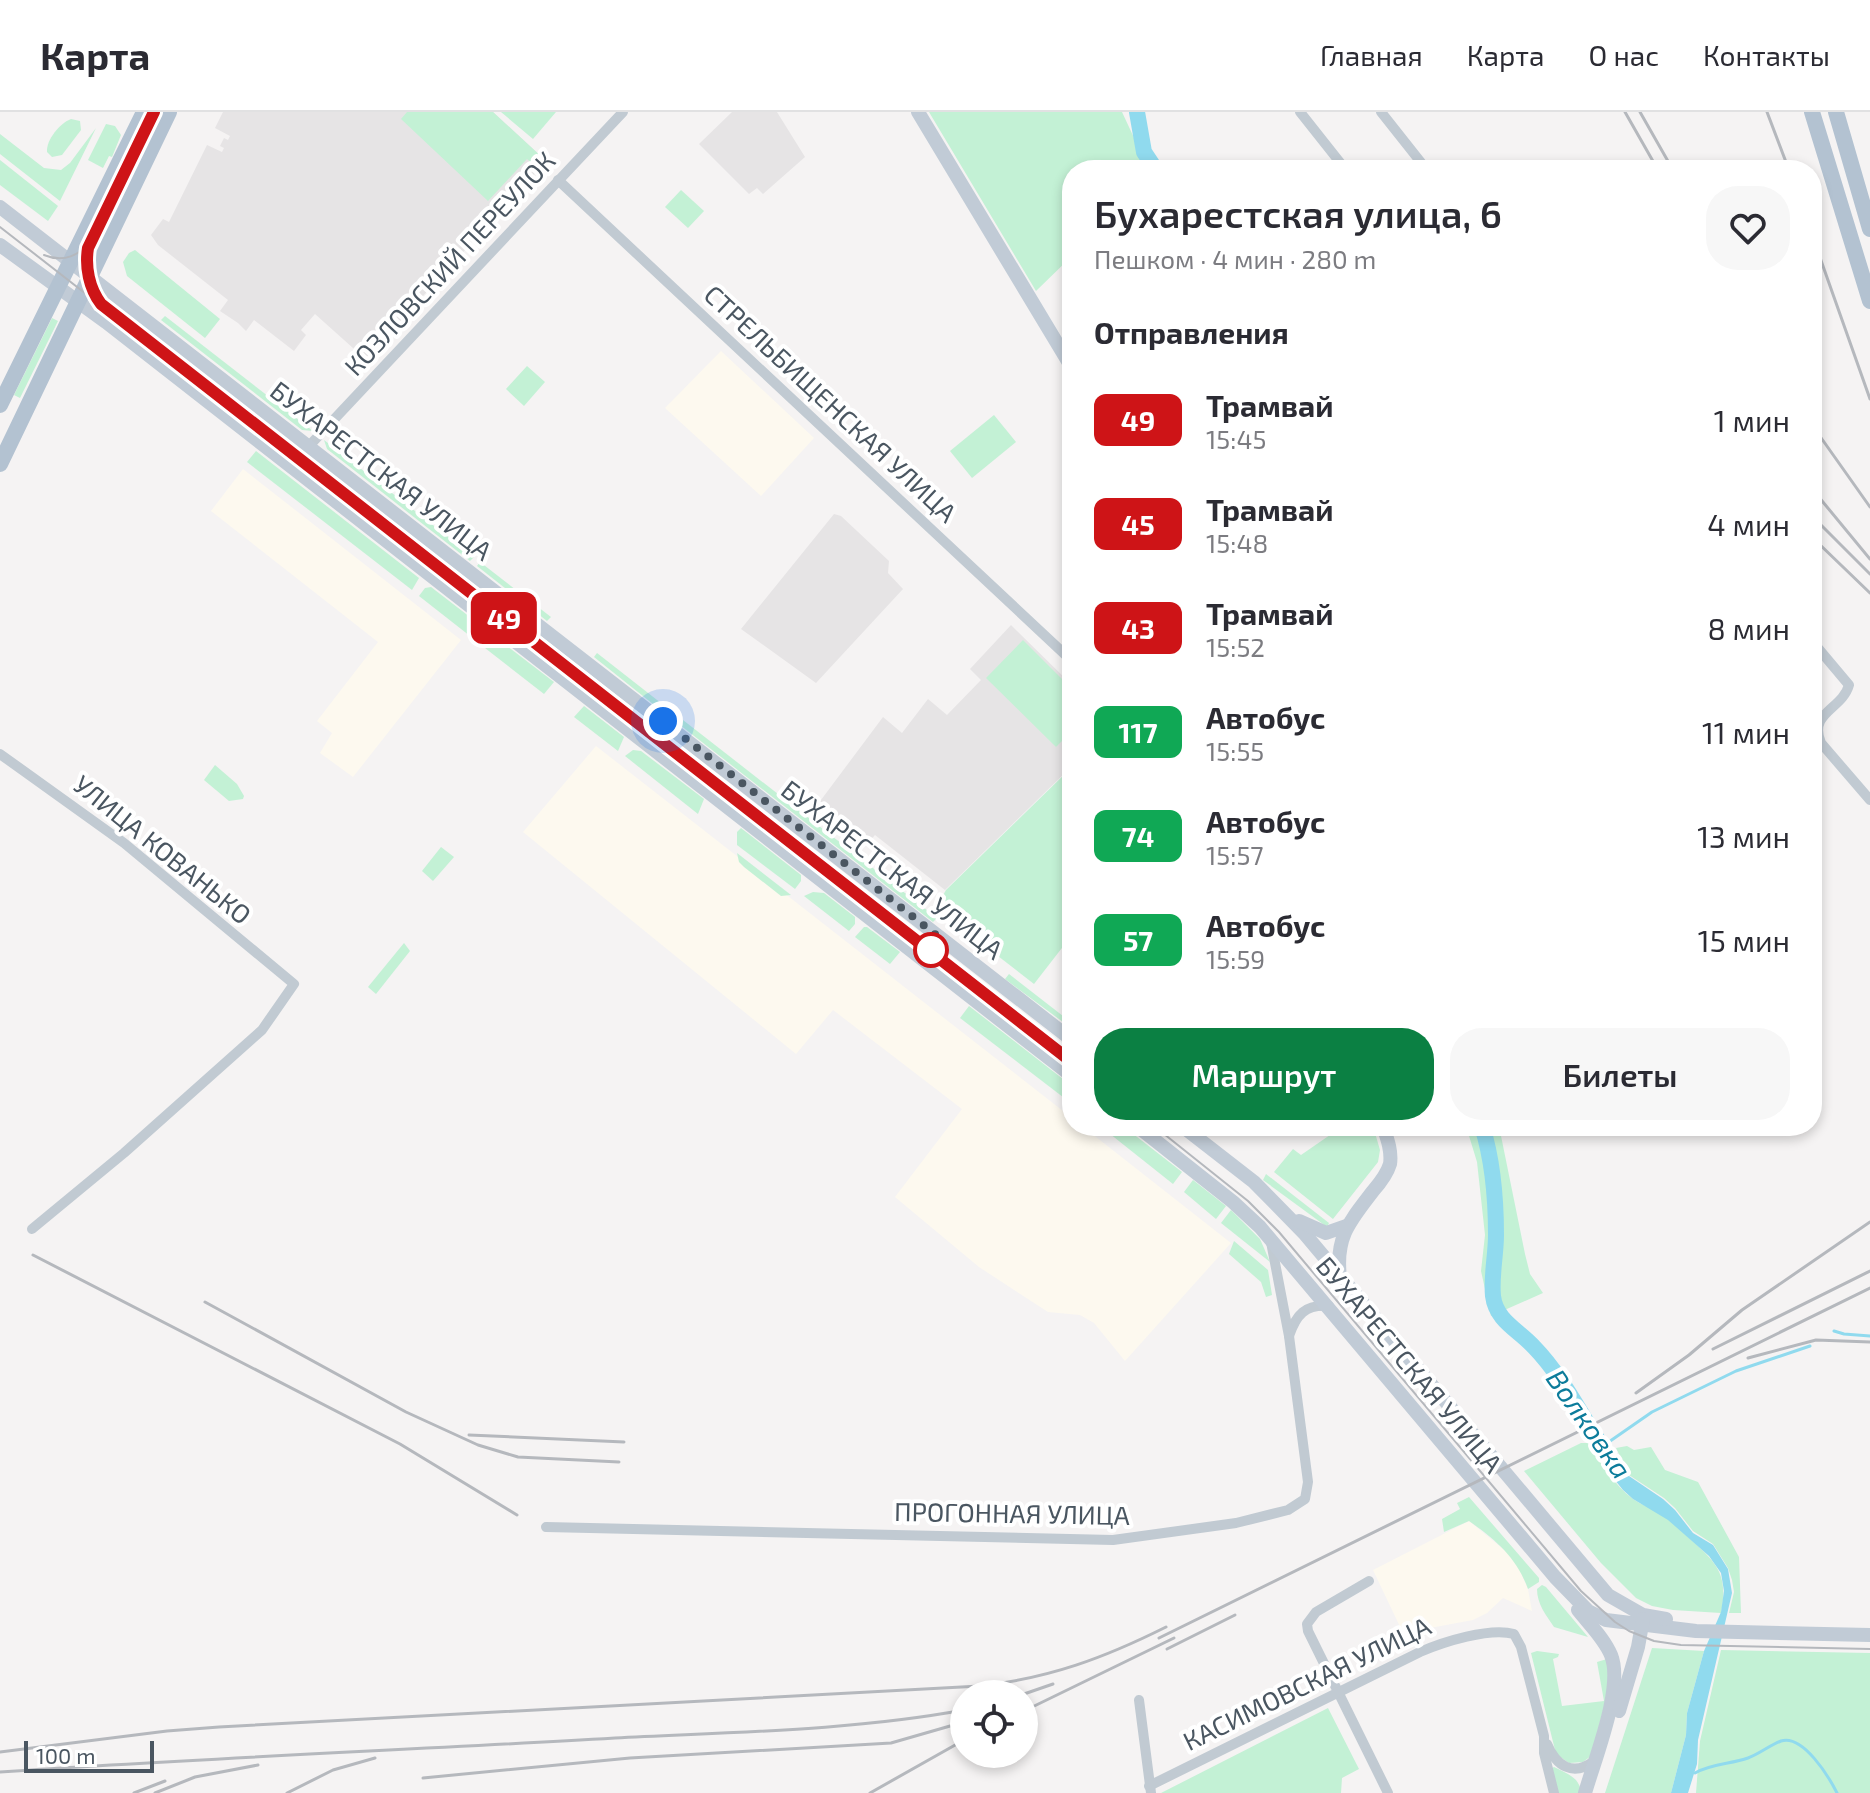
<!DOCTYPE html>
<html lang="ru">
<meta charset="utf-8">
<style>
:root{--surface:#fff;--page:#f7f7f7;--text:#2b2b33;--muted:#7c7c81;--line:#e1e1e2;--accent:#0b8043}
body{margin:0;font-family:"Exo 2",sans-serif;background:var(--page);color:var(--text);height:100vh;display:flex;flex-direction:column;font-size:30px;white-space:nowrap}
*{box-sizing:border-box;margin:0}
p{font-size:26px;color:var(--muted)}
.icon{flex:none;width:44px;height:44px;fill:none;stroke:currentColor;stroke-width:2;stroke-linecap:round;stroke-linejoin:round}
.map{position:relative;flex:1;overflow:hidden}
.panel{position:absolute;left:1062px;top:48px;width:760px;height:976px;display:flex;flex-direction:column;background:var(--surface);border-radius:32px;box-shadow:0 4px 12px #0003}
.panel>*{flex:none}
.badge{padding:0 16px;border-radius:12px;font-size:28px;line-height:52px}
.controls{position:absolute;left:950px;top:1568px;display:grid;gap:16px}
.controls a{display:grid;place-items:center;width:88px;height:88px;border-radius:50%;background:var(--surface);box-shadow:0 4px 12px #0003;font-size:40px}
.scale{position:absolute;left:24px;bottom:20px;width:130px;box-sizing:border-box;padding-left:8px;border:4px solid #4a5661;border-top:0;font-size:22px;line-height:28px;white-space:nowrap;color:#4a5661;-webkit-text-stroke:6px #fff;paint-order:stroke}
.you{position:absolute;width:40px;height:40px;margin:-20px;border:6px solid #fff;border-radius:50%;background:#1a73e8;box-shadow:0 0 0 12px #1a73e833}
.map>.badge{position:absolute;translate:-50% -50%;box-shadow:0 0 0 4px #fff}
h2{padding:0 32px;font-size:30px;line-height:72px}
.round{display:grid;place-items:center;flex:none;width:84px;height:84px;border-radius:32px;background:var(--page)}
.summary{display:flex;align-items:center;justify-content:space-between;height:136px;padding:0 32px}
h1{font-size:38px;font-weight:600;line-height:60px}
.button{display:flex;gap:16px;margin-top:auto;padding:16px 32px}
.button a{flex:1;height:92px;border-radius:32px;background:var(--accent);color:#fff;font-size:32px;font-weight:600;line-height:92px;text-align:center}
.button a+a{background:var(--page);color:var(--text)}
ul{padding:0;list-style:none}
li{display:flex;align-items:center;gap:24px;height:104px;padding:0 32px}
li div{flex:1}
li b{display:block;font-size:30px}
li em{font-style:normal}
li .badge{min-width:88px;font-weight:700;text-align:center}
header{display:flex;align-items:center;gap:48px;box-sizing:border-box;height:112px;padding:0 40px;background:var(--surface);border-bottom:2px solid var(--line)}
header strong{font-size:38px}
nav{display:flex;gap:44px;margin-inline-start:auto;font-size:28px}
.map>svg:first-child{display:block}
.commercial{fill:#fdf9ef}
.education{fill:#e6e4e5}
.green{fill:#c3f1d5}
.water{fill:#90daee}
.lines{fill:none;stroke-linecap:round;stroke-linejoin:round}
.stream{stroke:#90daee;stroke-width:3}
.river{stroke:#90daee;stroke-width:16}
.street{stroke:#c1cad2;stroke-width:10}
.secondary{stroke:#c1cbd6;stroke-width:14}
.primary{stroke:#b3c2d1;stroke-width:16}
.tram{stroke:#b5b8bd;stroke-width:2}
.rail{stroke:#b5b8bd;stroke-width:3}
.line-casing{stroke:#fff;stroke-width:18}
.line{stroke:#ce1417;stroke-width:12}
.walk{stroke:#4a5661;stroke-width:8;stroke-dasharray:0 14.4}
.stop-dot{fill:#fff;stroke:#ce1417;stroke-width:4}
.labels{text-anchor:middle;stroke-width:8;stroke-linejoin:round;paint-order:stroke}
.street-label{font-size:26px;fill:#4a5661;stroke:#fff}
.water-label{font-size:28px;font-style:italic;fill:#0c7c9b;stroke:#fff}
</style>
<header>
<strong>Карта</strong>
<nav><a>Главная</a><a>Карта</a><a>О нас</a><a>Контакты</a></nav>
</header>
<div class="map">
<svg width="1870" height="1681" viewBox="0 0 1870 1681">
<rect width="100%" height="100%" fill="#f5f3f3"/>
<g class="commercial">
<polygon points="721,239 814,326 761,384 665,296"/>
<polygon points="243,357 461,528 353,665 320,641 332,621 317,609 378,530 211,399"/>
<polygon points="596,634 1072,1006 1072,1014 1082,1014 1231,1131 1125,1249 1094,1211 1080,1203 1048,1200 979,1155 895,1085 962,997 833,898 796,942 523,720"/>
<polygon points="1469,1409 1515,1447 1528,1477 1532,1499 1503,1486 1487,1501 1473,1508 1403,1521 1373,1458"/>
</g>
<g class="education">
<polygon points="223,0 493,0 544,47 544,52 368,244 363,245 315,202 301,218 306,223 294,239 254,208 246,219 238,211 220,199 228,188 158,133 151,123 163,107 169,110 207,33 222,40 224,36 220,34 224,26 228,28 230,24 215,16"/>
<polygon points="732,0 777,0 805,45 763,82 757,76 749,82 699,32"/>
<polygon points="834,402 841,404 889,449 888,461 903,477 816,571 741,517"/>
<polygon points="1011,513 1072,573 1072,654 945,778 875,723 868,731 818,692 883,605 902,621 928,587 947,603 981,568 970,557"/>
</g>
<g class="green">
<polygon points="407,0 493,0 544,47 544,52 539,57 527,47 488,89 401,7"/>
<polygon points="501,0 556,0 533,27"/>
<polygon points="929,0 1122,0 1149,58 1072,58 1072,144 1036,179"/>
<path d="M71 7 80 9 81 18 62 43 52 45 47 40C46 28 60 11 71 7Z"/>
<polygon points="106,12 115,14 121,23 112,45 109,44 103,56 88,48"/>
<polygon points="96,16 60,89 0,42 0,22 44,56 61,58 70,51"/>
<polygon points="0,48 58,94 48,109 0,73"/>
<polygon points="681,78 704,99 688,116 665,95"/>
<polygon points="135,138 220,207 205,226 127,164 123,150 129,141"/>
<polygon points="165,204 313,319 302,318 161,208"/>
<polygon points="52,206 58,209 20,286 14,283"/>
<polygon points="527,254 545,270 524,294 506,277"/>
<polygon points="994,303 1016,330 972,366 950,339"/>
<polygon points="324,328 474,445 470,449 327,337"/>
<polygon points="256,339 419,466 412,478 247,350"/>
<polygon points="480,450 551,505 547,509 477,454"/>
<polygon points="431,475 479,512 470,524 419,484 425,476"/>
<polygon points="486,518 554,570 544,582 476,529"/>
<polygon points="1023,528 1072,577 1072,619 1056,635 986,566"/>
<polygon points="597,541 666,595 663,600 594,545"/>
<polygon points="584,594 624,625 618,639 574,605"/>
<polygon points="674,601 937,806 933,810 671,606"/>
<polygon points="633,638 641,639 704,687 698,702 625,644"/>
<polygon points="215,653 237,672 244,684 243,687 229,689 204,668"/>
<polygon points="1072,655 1072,823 1034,872 936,796 946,778"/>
<polygon points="741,716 801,763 801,769 795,777 737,733 737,720"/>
<polygon points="441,735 454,745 433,769 422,759"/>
<polygon points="737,741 791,783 781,784 744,755 739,750"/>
<polygon points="813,780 824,781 855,805 855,812 849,819 804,784"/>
<polygon points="864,815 867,815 900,840 890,852 855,825"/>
<polygon points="404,831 410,839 376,882 368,875"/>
<polygon points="1009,862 1072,911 1071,916 1005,867"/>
<polygon points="969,894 1072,974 1072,992 960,906"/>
<polygon points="1100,1014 1123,1014 1182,1060 1173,1072"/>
<polygon points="1343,1014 1373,1014 1380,1038 1378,1050 1333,1107 1274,1060 1293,1037 1301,1043"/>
<polygon points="1466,1014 1499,1014 1525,1142 1530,1162 1543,1181 1491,1204 1481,1159 1485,1123 1477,1050"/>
<polygon points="1266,1062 1329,1111 1327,1115 1263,1068"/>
<polygon points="1193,1068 1226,1094 1216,1107 1184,1080"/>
<polygon points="1231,1098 1260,1127 1270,1150 1221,1111"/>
<polygon points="1234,1129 1268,1158 1272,1183 1266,1185 1261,1170 1229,1142"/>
<path d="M1581 1331H1594C1601 1352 1614 1373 1633 1387 1641 1393 1652 1396 1660 1401 1671 1409 1680 1418 1689 1426 1716 1450 1729 1462 1721 1501L1673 1498 1652 1494 1636 1486 1601 1451 1524 1359Z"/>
<polygon points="1627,1334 1634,1338 1651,1335 1665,1358 1698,1370 1739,1445 1741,1501 1729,1501 1734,1480 1732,1468 1728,1456 1713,1432 1693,1419 1675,1396 1664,1386 1629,1363 1616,1336"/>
<path d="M1469 1385 1539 1466V1470L1528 1477C1517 1446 1496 1428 1469 1409L1444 1420 1442 1407 1460 1397 1457 1391Z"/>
<path d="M1542 1473 1546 1475 1588 1525 1554 1515C1546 1503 1537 1492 1537 1477Z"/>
<polygon points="1652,1536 1704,1539 1687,1601 1686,1623 1671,1681 1605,1681"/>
<polygon points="1721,1538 1870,1541 1870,1681 1696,1681 1700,1629"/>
<polygon points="1537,1539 1559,1542 1558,1545 1553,1547 1562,1594 1604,1589 1597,1550 1607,1547 1612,1565 1591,1644 1583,1650 1569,1651 1556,1642 1531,1541"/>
<polygon points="1328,1596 1359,1657 1342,1666 1341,1681 1161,1681"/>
<path d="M1554 1655C1567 1662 1580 1665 1581 1681H1558L1552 1656Z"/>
</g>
<polygon class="water" points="1601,1328 1607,1335 1614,1336 1629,1364 1663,1387 1675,1398 1693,1421 1713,1433 1728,1457 1732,1481 1698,1628 1697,1652 1688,1681 1671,1681 1686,1623 1687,1601 1704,1539 1721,1500 1724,1479 1721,1461 1709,1444 1668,1408 1633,1387 1623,1378 1606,1357 1594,1331"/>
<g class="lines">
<g class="stream">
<polyline points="1834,1219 1844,1222 1870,1224"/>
<polyline points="1603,1334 1652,1300 1736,1259 1810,1234"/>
<path d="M1695 1661C1710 1652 1731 1652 1748 1646 1759 1642 1770 1633 1781 1629 1803 1622 1829 1665 1837 1681"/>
</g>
<g class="river">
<polyline points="1137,0 1144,40 1156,58"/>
<path d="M1482 1014C1493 1049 1496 1086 1496 1123 1496 1143 1491 1164 1493 1184 1496 1209 1519 1218 1534 1235 1565 1267 1584 1310 1610 1346"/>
</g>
<g class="street">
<polyline points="1300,0 1346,58"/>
<polyline points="1381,0 1427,58"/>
<polyline points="558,68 1072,549"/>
<polyline points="309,334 623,0"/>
<path d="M1812 529 1849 573C1842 598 1808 600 1821 631L1870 688"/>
<polyline points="0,642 124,731 294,872 262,918 124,1041 32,1117"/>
<path d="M1289 1224C1296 1203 1305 1192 1329 1194"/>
<polyline points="546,1415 1113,1428 1236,1411 1288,1398 1305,1387 1308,1370 1289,1224 1271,1130"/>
<polyline points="1369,1469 1316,1500 1307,1512 1308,1519 1388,1681"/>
<polyline points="1139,1588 1151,1681"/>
<path d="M1547 1632C1556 1654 1573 1665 1594 1649"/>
<path d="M1149 1674 1420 1540C1443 1530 1490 1515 1514 1522L1521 1535 1544 1624V1641L1554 1681"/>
</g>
<g class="secondary">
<polyline points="918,0 1072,256"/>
<polyline points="0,95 1072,928"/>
<polyline points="0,133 106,210 1072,964"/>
<polyline points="1137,1014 1233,1090 1260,1115 1555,1465 1588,1499 1606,1508 1696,1519 1870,1523"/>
<polyline points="1182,1014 1254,1070 1304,1121 1608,1483 1643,1503 1666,1507"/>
<polyline points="1299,1109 1326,1121 1346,1114"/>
<path d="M1340 1165C1335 1125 1350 1109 1373 1079 1380 1071 1387 1062 1390 1052 1392 1039 1387 1026 1383 1014"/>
<path d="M1578 1498C1589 1512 1604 1526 1611 1543 1624 1575 1595 1646 1585 1681"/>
<polyline points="1619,1599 1638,1535 1643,1507"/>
</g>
<g class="primary">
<polyline points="1812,0 1870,189"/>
<polyline points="1836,0 1870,117"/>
<polyline points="0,293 144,0"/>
<polyline points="0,352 169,0"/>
</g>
<g class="tram">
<polyline points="0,115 1072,949"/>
<path d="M44 143C63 151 80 144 92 127"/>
<path d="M99 189C89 174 85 154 88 136L154 0"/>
<polyline points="1154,1014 1248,1089 1279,1120 1581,1479 1615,1510 1629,1519 1654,1529 1681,1533 1870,1537"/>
</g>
<g class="rail">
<polyline points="1625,0 1658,58"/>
<polyline points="1640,0 1673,58"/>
<polyline points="1767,0 1789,58"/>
<polyline points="1812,123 1870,287"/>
<polyline points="1812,313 1870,395"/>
<polyline points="1813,378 1870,447"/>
<polyline points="1812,404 1870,462"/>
<polyline points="1815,428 1870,481"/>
<polyline points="33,1143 400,1332 517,1403"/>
<polyline points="205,1190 406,1300 478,1333 518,1345 619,1350"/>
<polyline points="1713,1237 1870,1159"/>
<polyline points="1748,1246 1816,1228 1870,1230"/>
<polyline points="1636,1281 1689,1243 1742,1198 1870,1110"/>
<polyline points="469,1323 624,1330"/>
<polyline points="1159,1526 1870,1176"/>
<polyline points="1167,1537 1235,1503"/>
<polyline points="1024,1582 1053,1572"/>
<polyline points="1024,1599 1174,1526"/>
<path d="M0 1640 167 1619 219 1615 980 1574C1050 1566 1104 1546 1166 1515"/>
<path d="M0 1660C205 1646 410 1638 615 1626 731 1620 849 1619 964 1598"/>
<polyline points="423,1666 630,1646 891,1631 964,1610"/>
<polyline points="134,1681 165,1669"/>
<polyline points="155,1681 195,1665 258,1653"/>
<polyline points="287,1681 333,1658 375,1646"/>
<polyline points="870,1681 964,1628"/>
</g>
</g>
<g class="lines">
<g class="line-casing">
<path id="line" d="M154 0 88 136C85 155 89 176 101 192L1072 950"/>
</g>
<use href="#line" class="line"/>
<polyline class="walk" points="663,609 940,826 931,838"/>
</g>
<circle class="stop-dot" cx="931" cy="838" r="16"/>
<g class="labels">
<g class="street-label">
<text transform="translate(450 152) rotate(-47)" y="9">КОЗЛОВСКИЙ ПЕРЕУЛОК</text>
<text transform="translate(830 292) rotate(43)" y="9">СТРЕЛЬБИЩЕНСКАЯ УЛИЦА</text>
<text transform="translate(381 359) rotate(38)" y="9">БУХАРЕСТСКАЯ УЛИЦА</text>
<text transform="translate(162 738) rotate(39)" y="9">УЛИЦА КОВАНЬКО</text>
<text transform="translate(892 758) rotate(38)" y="9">БУХАРЕСТСКАЯ УЛИЦА</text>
<text transform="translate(1409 1253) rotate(50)" y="9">БУХАРЕСТСКАЯ УЛИЦА</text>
<text transform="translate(1012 1402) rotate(1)" y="9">ПРОГОННАЯ УЛИЦА</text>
<text transform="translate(1307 1572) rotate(-26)" y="9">КАСИМОВСКАЯ УЛИЦА</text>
</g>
<g class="water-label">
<text transform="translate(1589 1312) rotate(55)" y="10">Волковка</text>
</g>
</g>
</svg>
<div class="controls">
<a><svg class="icon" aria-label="locate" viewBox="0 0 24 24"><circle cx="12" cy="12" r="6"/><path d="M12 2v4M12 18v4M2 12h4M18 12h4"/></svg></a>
</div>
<div class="scale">100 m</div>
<div class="you" style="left:663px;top:609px"></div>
<b class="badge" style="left:504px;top:506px;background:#ce1417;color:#fff">49</b>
<section class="panel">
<div class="summary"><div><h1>Бухарестская улица, 6</h1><p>Пешком · 4 мин · 280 m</p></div><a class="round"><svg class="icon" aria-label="heart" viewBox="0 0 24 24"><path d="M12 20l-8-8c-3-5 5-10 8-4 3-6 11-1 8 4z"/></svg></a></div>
<h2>Отправления</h2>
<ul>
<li><span class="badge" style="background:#ce1417;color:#fff">49</span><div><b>Трамвай</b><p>15:45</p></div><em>1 мин</em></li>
<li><span class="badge" style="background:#ce1417;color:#fff">45</span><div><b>Трамвай</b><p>15:48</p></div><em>4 мин</em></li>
<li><span class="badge" style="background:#ce1417;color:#fff">43</span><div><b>Трамвай</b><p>15:52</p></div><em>8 мин</em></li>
<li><span class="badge" style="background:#10a855;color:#fff">117</span><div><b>Автобус</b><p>15:55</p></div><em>11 мин</em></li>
<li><span class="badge" style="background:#10a855;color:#fff">74</span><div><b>Автобус</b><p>15:57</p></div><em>13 мин</em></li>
<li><span class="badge" style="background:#10a855;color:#fff">57</span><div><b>Автобус</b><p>15:59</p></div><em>15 мин</em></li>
</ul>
<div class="button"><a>Маршрут</a><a>Билеты</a></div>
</section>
</div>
